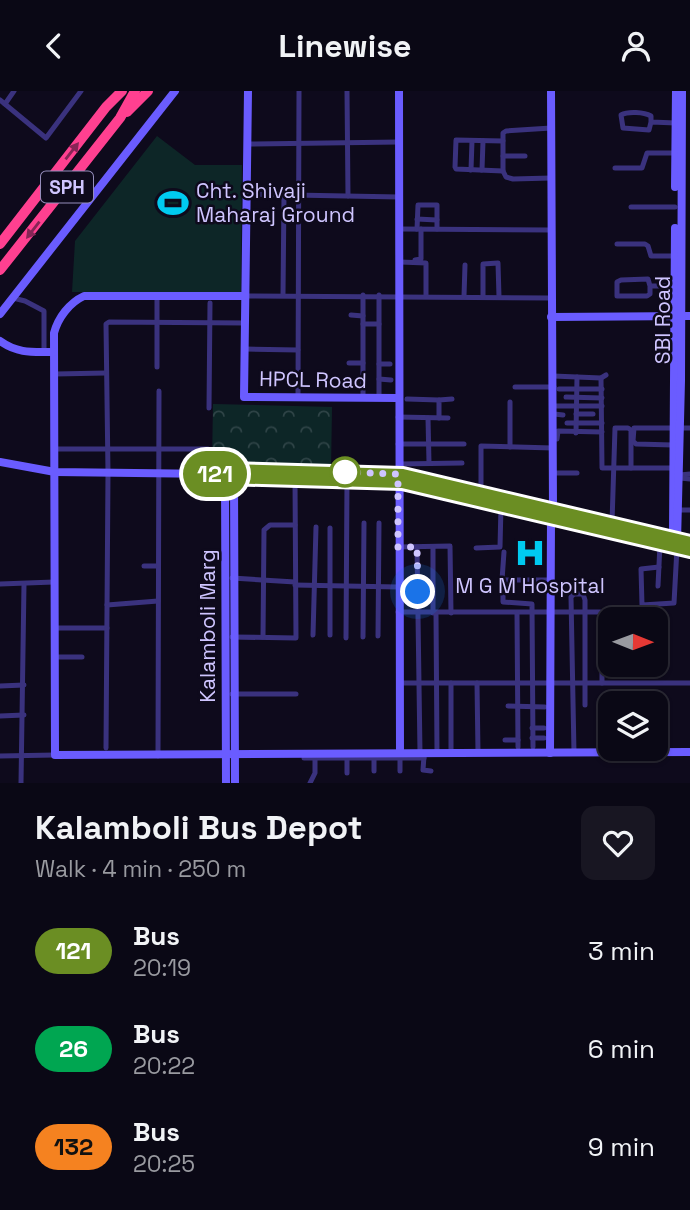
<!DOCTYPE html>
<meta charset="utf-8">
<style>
:root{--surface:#0a0815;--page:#181622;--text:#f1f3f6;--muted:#999aa0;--line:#2a2934}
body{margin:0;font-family:"Space Grotesk",sans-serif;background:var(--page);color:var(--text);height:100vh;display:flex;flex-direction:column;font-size:26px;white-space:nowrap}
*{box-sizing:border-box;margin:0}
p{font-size:23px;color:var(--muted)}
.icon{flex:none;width:38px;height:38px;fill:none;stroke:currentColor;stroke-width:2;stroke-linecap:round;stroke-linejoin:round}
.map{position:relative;height:692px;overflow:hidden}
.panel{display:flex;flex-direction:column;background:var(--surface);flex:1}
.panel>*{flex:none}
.badge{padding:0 14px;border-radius:23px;font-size:24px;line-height:46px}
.needle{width:46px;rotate:91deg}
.controls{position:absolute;left:598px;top:516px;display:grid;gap:14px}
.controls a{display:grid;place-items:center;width:70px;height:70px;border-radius:14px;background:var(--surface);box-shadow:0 2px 5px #0004,0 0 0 2px var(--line);font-size:35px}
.you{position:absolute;width:35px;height:35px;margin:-18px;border:5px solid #fff;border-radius:50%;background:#1a73e8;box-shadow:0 0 0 10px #1a73e833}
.map>.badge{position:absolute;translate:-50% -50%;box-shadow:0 0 0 4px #fff}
.round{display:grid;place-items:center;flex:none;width:74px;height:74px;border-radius:14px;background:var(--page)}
.overview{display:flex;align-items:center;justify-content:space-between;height:119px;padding:0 35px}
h1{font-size:33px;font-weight:600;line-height:52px}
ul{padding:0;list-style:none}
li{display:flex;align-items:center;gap:21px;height:98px;padding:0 35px}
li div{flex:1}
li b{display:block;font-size:26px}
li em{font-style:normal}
li .badge{min-width:77px;font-weight:700;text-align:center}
header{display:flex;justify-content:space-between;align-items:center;height:91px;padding:0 35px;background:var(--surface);font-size:32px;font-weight:600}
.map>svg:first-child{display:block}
.park{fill:url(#park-crowns)}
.garden{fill:#0d2627}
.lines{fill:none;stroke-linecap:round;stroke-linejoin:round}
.street{stroke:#3a327e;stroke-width:5}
.secondary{stroke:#6a5cff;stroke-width:8}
.highway{stroke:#ff4090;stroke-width:10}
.oneway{fill:#862556}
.line-casing{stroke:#fff;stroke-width:16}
.line{stroke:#6b8e23;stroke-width:10}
.walk{stroke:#cfc5ff;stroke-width:7;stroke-dasharray:0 12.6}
.stop-dot{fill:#fff;stroke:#6b8e23;stroke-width:3.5}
.labels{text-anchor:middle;stroke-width:5;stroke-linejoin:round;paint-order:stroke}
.shield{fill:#0e0a1c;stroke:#958dbb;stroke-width:2}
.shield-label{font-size:19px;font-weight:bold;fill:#cfc5ff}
.poi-label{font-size:21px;fill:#cfc5ff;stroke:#0e0a1c;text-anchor:start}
.street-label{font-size:21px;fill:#cfc5ff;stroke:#0e0a1c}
</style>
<header><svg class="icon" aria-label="back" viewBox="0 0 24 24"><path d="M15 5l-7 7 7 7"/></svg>Linewise<svg class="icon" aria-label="person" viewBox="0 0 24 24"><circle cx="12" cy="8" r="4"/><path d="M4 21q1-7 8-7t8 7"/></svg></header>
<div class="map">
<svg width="690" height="692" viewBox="0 0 690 692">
<defs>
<pattern id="park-crowns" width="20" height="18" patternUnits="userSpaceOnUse" patternTransform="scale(1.75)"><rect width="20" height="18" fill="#0d2627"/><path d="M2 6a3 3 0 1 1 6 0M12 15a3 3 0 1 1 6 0" fill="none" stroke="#2f4447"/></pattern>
</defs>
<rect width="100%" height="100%" fill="#0e0a1c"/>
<polygon class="park" points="213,313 332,316 331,376 212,374"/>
<polygon class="garden" points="157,45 195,74 242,74 241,202 72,201 75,150"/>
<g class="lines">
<g class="street">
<polyline points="347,0 348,105"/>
<polyline points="0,9 46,47 81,0"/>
<polyline points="5,13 14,0"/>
<path d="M651 31V25C644 21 628 20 621 24L623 37 649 39 651 31 676 32"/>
<polyline points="551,37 506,40 503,42 503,80 506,86 513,88 551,87"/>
<polyline points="247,53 399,51"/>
<polyline points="503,65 525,65"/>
<polyline points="615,77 642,77 647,62 676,62"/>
<polyline points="471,79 472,50"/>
<polyline points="482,79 483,50"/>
<polyline points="503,80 456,78 455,76 456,49 503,50"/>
<polyline points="246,103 399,106"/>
<polyline points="631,116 675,116"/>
<polyline points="417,128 437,129"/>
<polyline points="400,138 551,139"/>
<polyline points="417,138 418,114 437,114 437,138"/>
<polyline points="617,153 645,153 648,155 651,165 675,165"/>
<polyline points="415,169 421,168 421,138"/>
<polyline points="400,171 426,172 426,205"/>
<polyline points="650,195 648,188 621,189 617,191 617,205 647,205 650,203 650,195 675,195"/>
<polyline points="283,204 284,104"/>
<polyline points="379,204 379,233"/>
<polyline points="157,205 157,276"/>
<polyline points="245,205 551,207"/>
<polyline points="464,205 465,174"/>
<polyline points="483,206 483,173 498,172 499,206"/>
<polyline points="13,207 25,210 44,220 44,261"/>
<polyline points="351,224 363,225"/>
<polyline points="363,233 379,233 379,307"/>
<polyline points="245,258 298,259"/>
<polyline points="349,272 363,272"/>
<polyline points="379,273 390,273"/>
<polyline points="55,283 106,282"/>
<polyline points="553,285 601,287 606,284"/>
<polyline points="601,287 602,377 677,377"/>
<polyline points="379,288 391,289"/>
<polyline points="515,296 554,296"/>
<polyline points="559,298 602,298"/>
<polyline points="298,306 299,0"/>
<polyline points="566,306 602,307"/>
<polyline points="363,307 363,204"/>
<polyline points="407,308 439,309"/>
<polyline points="510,311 510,356"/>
<polyline points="554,315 602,315"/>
<polyline points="209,317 210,212"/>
<polyline points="554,323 563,324"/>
<polyline points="576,323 593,323"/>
<polyline points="398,326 448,327"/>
<polyline points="428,327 429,372"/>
<polyline points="439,327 439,309 452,308"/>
<polyline points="567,332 602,332"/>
<polyline points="576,342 577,286"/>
<polyline points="557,348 558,340 602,341"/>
<polyline points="398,353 464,353"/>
<polyline points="673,354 636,353 633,350 634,337 690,337"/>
<polyline points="55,358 208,358 208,383"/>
<polyline points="399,373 462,372"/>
<polyline points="553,382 577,382"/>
<polyline points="680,384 690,383"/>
<polyline points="680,387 690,388"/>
<polyline points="481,401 481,355 553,357"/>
<polyline points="679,419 690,419"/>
<polyline points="612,432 615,337 628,337 631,339 631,377"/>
<polyline points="398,456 450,455 451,522"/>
<polyline points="417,456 420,662"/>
<polyline points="476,457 500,456 501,415"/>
<polyline points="504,461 502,489 551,489"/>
<polyline points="144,475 158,475"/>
<polyline points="659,476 641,478 642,514 674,512 677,457"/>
<polyline points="232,487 295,491"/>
<polyline points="0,493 54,491"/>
<polyline points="295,494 398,496"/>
<polyline points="658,495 660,453"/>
<polyline points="503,504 503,511 532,513 533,656"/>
<polyline points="107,514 158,510"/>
<polyline points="398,521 600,521"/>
<polyline points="433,522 433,456"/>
<polyline points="436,522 437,662"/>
<polyline points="517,522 518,656"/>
<polyline points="54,537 107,537"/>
<polyline points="313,544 316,436"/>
<polyline points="330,544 330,437"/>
<polyline points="378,545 379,432"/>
<polyline points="232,546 296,547 295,389"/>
<polyline points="263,546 264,439 270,434 295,434"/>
<polyline points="363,546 364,432"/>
<polyline points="346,547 347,390"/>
<polyline points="54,566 82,566"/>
<polyline points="399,592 690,592"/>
<polyline points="451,592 451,662"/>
<polyline points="477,592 478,662"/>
<polyline points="602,592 602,561"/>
<polyline points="0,595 24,594"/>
<polyline points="232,603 296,603"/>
<polyline points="508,615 545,616"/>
<polyline points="0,625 24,624"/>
<polyline points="532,637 544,637"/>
<polyline points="532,647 544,647"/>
<polyline points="505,649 518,649"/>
<polyline points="106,657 108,382 106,233 109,231 245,232"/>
<polyline points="574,662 571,506 574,503 583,503 585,509 585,614"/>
<polyline points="0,665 55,664"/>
<polyline points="158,665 159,300"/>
<polyline points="374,665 374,680"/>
<polyline points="400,665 400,680"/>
<polyline points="424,665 423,679 431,680"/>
<polyline points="304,667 424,667"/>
<polyline points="347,682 347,665"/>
<polyline points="21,692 24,493"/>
<polyline points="310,692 315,682 315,665"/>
</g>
<g class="secondary">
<polyline points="248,0 244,306 398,307"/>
<polyline points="399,0 400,662"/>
<polyline points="675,96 676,0"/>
<path d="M245 205H84C69 212 58 227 54 242L55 664 690 661"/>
<polyline points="0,223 175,0"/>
<polyline points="551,226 690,225"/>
<path d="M0 250C18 263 33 261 54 261"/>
<polyline points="0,371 55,381 215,383 225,388 402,392 690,460"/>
<polyline points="215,383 225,378 403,383 690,451"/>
<polyline points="225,383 226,692"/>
<polyline points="234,383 235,692"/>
<polyline points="673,443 675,137"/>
<polyline points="677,451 681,290 682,0"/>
<path d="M550 662 551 427 553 417C553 278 551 139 551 0"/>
</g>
<g class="highway">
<polyline points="127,21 148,0"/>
<polyline points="0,153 106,16 122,0"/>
<polyline points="0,179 120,27 135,0"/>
</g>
</g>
<defs><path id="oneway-solid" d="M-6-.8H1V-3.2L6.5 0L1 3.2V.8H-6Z" transform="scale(1.75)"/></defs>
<g class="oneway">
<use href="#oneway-solid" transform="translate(72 60) rotate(-52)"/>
<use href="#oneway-solid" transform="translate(33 139) rotate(128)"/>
</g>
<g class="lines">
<g class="line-casing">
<polyline id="line" points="690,451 403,383 225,378 215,383 225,387 402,392 690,460"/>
</g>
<use href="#line" class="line"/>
<polyline class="walk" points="345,381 398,383 398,456 417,456 418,501"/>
</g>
<defs>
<g id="stadium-bare" transform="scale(2.415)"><path d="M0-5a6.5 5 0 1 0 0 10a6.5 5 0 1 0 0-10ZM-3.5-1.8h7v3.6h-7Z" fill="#00caf0" stroke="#0e0a1c" stroke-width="2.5" paint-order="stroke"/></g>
<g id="hospital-bare" transform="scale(2.415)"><path d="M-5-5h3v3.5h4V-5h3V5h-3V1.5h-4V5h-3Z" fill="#00caf0" stroke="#0e0a1c" stroke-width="2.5" paint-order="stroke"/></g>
</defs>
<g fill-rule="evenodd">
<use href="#stadium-bare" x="173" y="112"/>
<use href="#hospital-bare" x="530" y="462"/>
</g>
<circle class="stop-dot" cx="345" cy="381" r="14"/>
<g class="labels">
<rect class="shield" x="41" y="80.5" width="52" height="31" rx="5"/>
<g class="shield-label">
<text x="67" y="103">SPH</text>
</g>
<g class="poi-label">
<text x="196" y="107">Cht. Shivaji<tspan x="196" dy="24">Maharaj Ground</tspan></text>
<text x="530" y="502" text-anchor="middle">M G M Hospital</text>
</g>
<g class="street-label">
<text transform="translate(663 229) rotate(-90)" y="7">SBI Road</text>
<text transform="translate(313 289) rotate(1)" y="7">HPCL Road</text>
<text transform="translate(208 535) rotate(-90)" y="7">Kalamboli Marg</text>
</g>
</g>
</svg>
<div class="controls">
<a><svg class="needle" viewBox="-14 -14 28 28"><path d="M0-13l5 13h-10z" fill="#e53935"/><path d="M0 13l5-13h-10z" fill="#999aa0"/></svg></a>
<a><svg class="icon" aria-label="layers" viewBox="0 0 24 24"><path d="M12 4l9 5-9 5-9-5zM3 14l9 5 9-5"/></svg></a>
</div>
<div class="you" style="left:418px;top:501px"></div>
<b class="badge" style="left:215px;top:383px;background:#6b8e23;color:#fff">121</b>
</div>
<section class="panel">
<div class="overview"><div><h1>Kalamboli Bus Depot</h1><p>Walk · 4 min · 250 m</p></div><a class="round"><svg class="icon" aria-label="heart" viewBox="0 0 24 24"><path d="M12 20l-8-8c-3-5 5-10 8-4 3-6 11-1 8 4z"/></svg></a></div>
<ul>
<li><span class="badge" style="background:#6b8e23;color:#fff">121</span><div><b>Bus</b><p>20:19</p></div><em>3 min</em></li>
<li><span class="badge" style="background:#00a651;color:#fff">26</span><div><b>Bus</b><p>20:22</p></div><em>6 min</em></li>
<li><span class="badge" style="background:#f58220;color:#111">132</span><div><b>Bus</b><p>20:25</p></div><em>9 min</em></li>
</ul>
</section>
